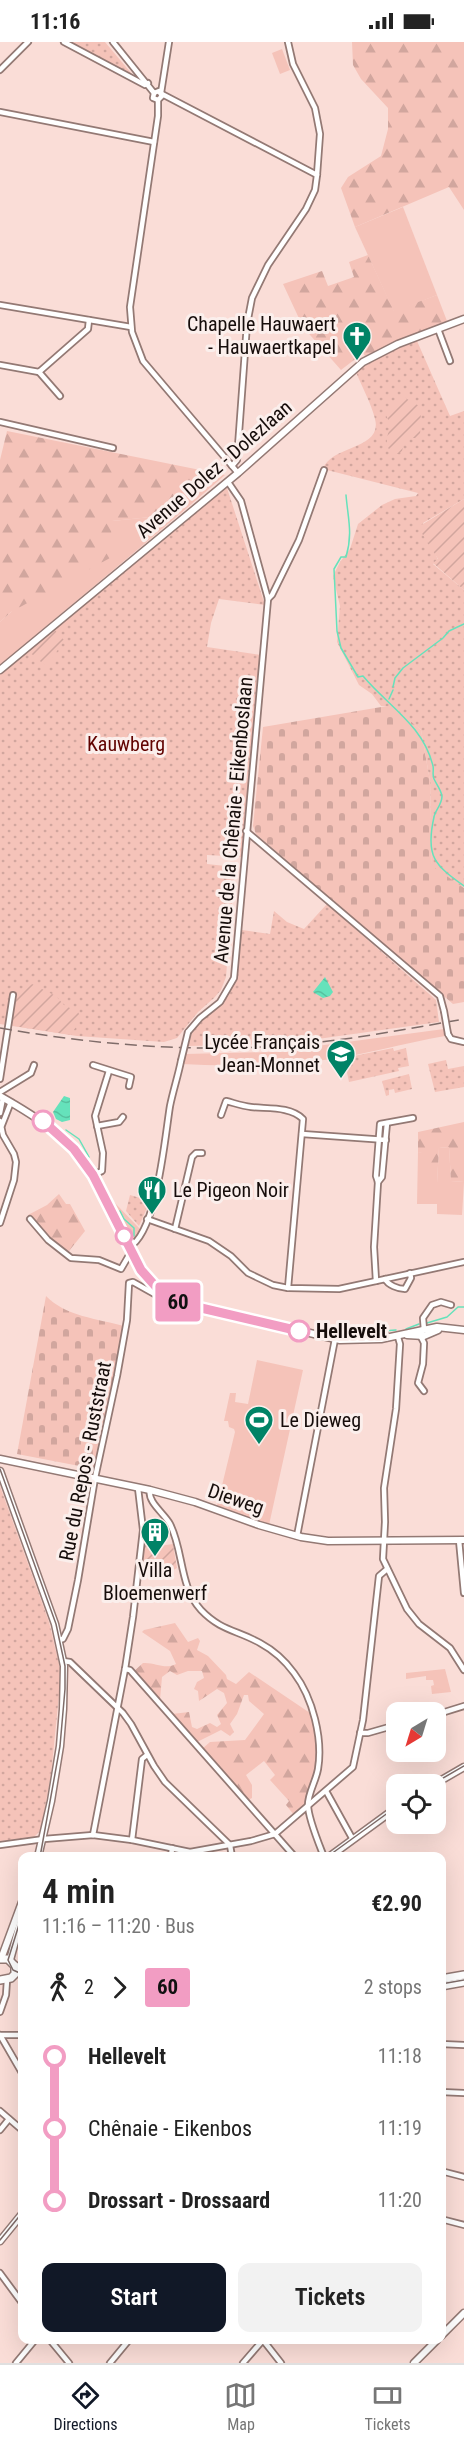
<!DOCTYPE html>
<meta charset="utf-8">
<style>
:root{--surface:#fff;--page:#f2f2f2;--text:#222;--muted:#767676;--line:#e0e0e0;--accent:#111827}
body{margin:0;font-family:"Roboto Condensed",sans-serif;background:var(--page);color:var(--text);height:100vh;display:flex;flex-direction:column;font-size:22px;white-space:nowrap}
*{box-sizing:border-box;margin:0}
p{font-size:20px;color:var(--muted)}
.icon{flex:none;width:33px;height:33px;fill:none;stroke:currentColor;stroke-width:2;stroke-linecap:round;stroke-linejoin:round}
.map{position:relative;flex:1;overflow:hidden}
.details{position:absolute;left:18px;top:1810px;width:428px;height:492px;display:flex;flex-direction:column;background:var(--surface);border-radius:12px;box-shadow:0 6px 24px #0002}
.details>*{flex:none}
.badge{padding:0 12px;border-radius:4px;font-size:21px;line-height:39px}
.needle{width:39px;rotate:218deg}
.fabs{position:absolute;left:386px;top:1660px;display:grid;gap:12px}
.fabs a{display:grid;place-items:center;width:60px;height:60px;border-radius:12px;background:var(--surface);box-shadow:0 6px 24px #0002;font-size:30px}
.map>.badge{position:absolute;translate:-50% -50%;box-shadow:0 0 0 3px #fff}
.legs{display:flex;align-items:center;gap:9px;height:66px;padding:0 24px;font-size:20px}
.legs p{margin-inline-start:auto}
.overview{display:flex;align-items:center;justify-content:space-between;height:102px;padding:0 24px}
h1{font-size:33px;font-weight:600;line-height:45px}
.action{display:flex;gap:12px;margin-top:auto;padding:12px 24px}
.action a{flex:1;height:69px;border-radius:12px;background:var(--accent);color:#fff;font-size:24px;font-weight:600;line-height:69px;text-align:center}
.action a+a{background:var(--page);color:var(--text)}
ul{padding:0 24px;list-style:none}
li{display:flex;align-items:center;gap:21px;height:72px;font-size:22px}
li i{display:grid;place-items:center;width:9px;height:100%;margin:0 8px;background:currentColor}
li i::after{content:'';width:15px;height:15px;margin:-8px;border:4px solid;border-radius:50%;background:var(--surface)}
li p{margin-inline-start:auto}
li:first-child i{background:linear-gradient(#0000 50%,currentColor 0)}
li:last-child i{background:linear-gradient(currentColor 50%,#0000 0)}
.status{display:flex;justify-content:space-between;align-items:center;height:42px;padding:0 30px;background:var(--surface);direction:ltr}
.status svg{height:16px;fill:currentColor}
.menu{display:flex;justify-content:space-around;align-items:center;height:84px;border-top:2px solid var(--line);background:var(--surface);font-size:16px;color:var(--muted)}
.menu a{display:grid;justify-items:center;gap:3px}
.menu .current{color:var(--accent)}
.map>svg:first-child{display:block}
.grass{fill:#f5c3b9}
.forest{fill:url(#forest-firs)}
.cemetery{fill:url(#cemetery-stones)}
.park{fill:url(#park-dots)}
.garden{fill:url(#garden-furrows)}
.water{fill:url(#water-waves)}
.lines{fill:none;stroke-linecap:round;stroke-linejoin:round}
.stream{stroke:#65e2bb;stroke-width:1.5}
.street-casing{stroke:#937974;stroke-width:8}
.secondary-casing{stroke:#937974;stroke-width:9}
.primary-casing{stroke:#937974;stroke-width:10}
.street{stroke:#fff;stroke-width:4.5}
.secondary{stroke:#fff;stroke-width:6}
.primary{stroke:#fff;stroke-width:7}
.tram{stroke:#7f6c69;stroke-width:1.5}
.rail{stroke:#7f6c69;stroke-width:1.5;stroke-dasharray:12 6;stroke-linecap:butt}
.street-bridge-casing{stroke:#937974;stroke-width:8;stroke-linecap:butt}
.street-bridge{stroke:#fff;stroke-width:4.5}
.line-1-casing{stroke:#fff;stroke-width:14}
.line-1{stroke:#f29dc3;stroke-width:9}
.stop-1-dot{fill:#fff;stroke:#f29dc3;stroke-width:3}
.labels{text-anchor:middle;stroke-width:6;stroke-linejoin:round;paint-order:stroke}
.poi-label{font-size:20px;fill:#160d0b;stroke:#fbefec;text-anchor:end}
.street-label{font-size:20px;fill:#160d0b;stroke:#fbefec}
.park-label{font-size:20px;fill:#610300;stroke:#fbefec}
.stop-label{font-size:20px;font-weight:bold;fill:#160d0b;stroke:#fbefec;text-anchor:start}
</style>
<div class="status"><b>11:16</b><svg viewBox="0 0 49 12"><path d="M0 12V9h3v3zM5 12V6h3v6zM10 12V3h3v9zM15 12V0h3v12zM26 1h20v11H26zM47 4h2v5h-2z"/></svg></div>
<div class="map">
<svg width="464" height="2321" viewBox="0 0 464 2321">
<defs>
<pattern id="forest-firs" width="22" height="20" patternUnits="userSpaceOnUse" patternTransform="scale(1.5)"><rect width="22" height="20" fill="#f5c3b9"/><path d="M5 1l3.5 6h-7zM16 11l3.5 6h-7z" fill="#d1a69e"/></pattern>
<pattern id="cemetery-stones" width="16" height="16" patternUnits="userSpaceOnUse" patternTransform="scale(1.5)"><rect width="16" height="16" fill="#f5c3b9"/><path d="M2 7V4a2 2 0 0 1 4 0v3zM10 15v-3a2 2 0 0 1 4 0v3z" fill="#d1a69e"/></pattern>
<pattern id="park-dots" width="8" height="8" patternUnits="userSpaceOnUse" patternTransform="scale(1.5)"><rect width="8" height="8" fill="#f5c3b9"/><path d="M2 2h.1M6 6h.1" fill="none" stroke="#d1a69e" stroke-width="1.8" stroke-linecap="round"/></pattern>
<pattern id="garden-furrows" width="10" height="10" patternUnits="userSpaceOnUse" patternTransform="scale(1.5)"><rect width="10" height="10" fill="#f5c3b9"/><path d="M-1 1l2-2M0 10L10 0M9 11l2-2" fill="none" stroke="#d1a69e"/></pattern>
<pattern id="water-waves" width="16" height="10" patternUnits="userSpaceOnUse" patternTransform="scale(1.5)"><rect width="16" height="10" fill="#65e2bb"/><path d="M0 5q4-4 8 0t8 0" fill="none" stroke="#57c19f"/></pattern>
</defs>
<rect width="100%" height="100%" fill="#faddd7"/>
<g class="grass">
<polygon points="282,7 290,28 280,32 272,11"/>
<polygon points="403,165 437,253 394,270 355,185"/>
<polygon points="180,472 0,623 0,580 112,479"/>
<path d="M444 987 445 994C405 1001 364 1013 324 1018 276 1023 229 1025 182 1022L185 1012 272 1010Z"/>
<polygon points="449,1105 451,1139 464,1140 462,1173 437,1172 437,1162 417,1162 418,1110 426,1111 437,1141 439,1106"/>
<polygon points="112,1158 140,1187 134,1198 131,1198"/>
<polygon points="257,1318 303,1328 269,1483 217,1464 235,1390 234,1387 229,1385 228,1379 224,1379 230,1351 236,1351 235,1360 248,1362"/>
<polygon points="445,1627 451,1650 432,1652 431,1644 434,1643 433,1638 426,1638 426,1634 406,1637 406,1631"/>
</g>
<g class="forest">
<polygon points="352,0 464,0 464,168 449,145 355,185 341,146 348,135 381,114 388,87 388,66 361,37 353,23"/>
<polygon points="368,213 394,269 437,253 447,279 365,314 363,311 341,328 303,285 283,242 322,229 328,244 354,235 349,220"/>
<polygon points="7,389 225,433 180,472 112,479 110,516 11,570 0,580 0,418"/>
<polygon points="464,1080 464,1140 451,1139 449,1105 439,1106 437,1141 426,1141 426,1112 418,1110 418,1090"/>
<path d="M59 1152 66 1162H70L85 1189 69 1209C51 1202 40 1187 28 1173L47 1163Z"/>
<path d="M175 1581 188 1600 198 1596 200 1599 197 1608 208 1614 226 1633 227 1637 236 1642 249 1630 310 1671C322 1695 317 1740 305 1764 303 1767 298 1770 294 1773L286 1763 289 1759 270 1738 275 1733 264 1719 246 1733 252 1743V1756L248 1758 202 1707 210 1700 245 1698 264 1672 249 1659 248 1653H244L237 1672 230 1682 234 1690 230 1694 221 1688 197 1700 172 1672 189 1670 192 1685 197 1687 210 1681 217 1685 221 1682 217 1673 227 1661 224 1651 217 1647 199 1659 198 1649 194 1647 197 1640 204 1636 202 1629H188L177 1633 170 1629 162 1635 160 1658 133 1630 143 1621C155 1620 165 1628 176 1622L170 1609 142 1590 144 1588Z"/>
</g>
<g class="cemetery">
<polygon points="393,663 421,688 430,739 432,823 464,846 464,960 453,962 256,792 253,784 263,685"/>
<path d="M46 1254C65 1274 98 1277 124 1284L95 1427 17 1412Z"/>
</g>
<g class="park">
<polygon points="70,0 105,0 131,31 129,31"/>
<path d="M417 299 450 374 464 369V457L423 481 438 518 433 522 464 548V846L432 824 430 739 421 688 393 664H381L372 652 359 643 337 600 340 564 333 534 340 520 350 507 358 482 382 463 395 457 416 454 418 451 323 427C331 403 383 408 375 377 371 361 362 345 356 330L380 314Z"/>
<polygon points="226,443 265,563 219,557 211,581 207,605 261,613 242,815 207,813 207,822 235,825 226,935 221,948 214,956 198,970 177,996 164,1000 77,994 0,982 0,630"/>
<path d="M327 862 436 958 439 980 282 1002 187 1004C196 973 217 973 230 949 241 931 237 908 242 888L270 892 274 869 287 880 304 887Z"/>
<polygon points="393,1006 394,1009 406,1006 409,1024 398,1026 399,1029 349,1040 344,1016"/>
<polygon points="446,1018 448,1027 464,1024 464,1045 435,1050 428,1022"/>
<polygon points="409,1032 412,1047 395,1051 394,1047 389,1048 389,1053 386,1054 382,1039"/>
<polygon points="130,1153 150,1159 139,1184 126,1169"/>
<polygon points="0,1444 49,1580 60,1626 59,1653 51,1732 41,1788 32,1797 0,1799"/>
</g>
<g class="garden">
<path d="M402 351 407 357 421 365 420 396H405L402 409 398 412 391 410C384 402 387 393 391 384L385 371Z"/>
<polygon points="464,457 464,548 433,521 438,517 418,485"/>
<polygon points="53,586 64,598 47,625 27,608"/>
<polygon points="32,942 56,954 64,963 78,970 81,976 71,993 8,983 13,953"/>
<polygon points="157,1496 159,1504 173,1502 177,1526 159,1536 138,1533 143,1498"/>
</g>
<g class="water">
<polygon points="325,935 333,950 330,954 323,956 313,950"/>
<polygon points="64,1054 70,1056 70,1078 62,1080 56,1077 53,1070"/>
</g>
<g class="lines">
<g class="stream">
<path d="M346 453C348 477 353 491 346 515H341L334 527 337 589 341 606 358 635 363 634C388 664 423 683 433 724 434 728 432 733 434 737 437 743 441 748 442 754 442 763 435 768 434 775 425 815 435 823 464 844"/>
<polyline points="393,645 395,636 403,626 443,596 449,589 464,582"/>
<polyline points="389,657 393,648"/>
<polyline points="66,1088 79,1097 89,1115"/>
<polyline points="120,1169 124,1177 134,1186 134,1194"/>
<polyline points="427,1281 447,1275 458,1265 464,1265"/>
<polyline points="300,1284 306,1285"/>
<polyline points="406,1287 419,1282"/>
<polyline points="382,1289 396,1288"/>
<polyline points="365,1293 368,1290 374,1292 380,1290"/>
</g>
<g class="street-casing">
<g id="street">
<polyline points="64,0 145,43 148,41"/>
<polyline points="113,0 154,51 153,56 158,58"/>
<polyline points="0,28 28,0"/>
<polyline points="154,51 159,49 162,54 158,58 158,74 130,265 132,290 143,319 238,431"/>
<polyline points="161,51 169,0"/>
<polyline points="162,52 317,133"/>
<polyline points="0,70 154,100"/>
<polyline points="0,263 131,285"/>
<polyline points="438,287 450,319"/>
<polyline points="0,323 39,330 88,287 89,278"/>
<polyline points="39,330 60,354"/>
<polyline points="0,380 113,406"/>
<polyline points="232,424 237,418 247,282 252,256 268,223 306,167 315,148 317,133 320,92 315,66 293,22 288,0"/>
<polyline points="268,557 272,553 299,498 324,428"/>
<polyline points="246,789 440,954 444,969"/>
<polyline points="188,990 200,976 220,960 234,936 268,557 241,459 228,440"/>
<polyline points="448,992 451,997 464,1000"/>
<polyline points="93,1023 131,1035 129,1044"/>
<polyline points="0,1037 13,953"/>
<polyline points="0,1050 31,1031 34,1023"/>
<polyline points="0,1071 3,1056"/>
<path d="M221 1073 226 1059C234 1061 242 1064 251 1065 267 1067 290 1064 303 1077L288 1246"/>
<polyline points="0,1079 3,1093 14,1112 16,1120 14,1138 0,1181"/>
<polyline points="2,1083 11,1060"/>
<polyline points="97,1084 119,1080 123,1075"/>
<polyline points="302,1092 386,1098"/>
<polyline points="93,1133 102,1129 103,1111 95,1074 109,1029"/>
<polyline points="378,1140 382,1135 387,1081"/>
<polyline points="30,1177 48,1198 71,1216 99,1218 121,1227 128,1215 133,1212"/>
<polyline points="147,1177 209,1199 231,1214 248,1231 273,1243 288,1246 339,1247 464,1220"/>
<polyline points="175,1187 192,1115 196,1111 202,1111"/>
<path d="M129 1205C157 1191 165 1094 170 1064 173 1049 178 1034 181 1019"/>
<path d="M385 1237C388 1243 398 1247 405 1247L411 1236 410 1231"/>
<polyline points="376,1239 374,1205 378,1140 376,1134 380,1082 413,1076"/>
<polyline points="424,1288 423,1276 432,1263 441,1260 451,1263"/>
<polyline points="420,1293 424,1301 423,1322 418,1341 424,1349"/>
<polyline points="398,1295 400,1302 396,1367 384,1446 385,1480 383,1517 407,1567 419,1582 450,1606 464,1628"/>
<path d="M150 1448C147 1460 165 1472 170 1482 184 1510 179 1544 201 1568 221 1589 237 1588 260 1601 273 1608 286 1620 294 1631 313 1656 323 1697 318 1727 316 1739 308 1751 308 1763 308 1776 319 1802 324 1815"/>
<polyline points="297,1494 335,1297"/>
<polyline points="459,1498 464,1551"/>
<polyline points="59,1598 63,1597 68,1587 78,1538 95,1436 117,1334 127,1278 129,1241 133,1240 158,1254 162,1251"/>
<polyline points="63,1619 70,1620 123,1671 131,1682 154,1724 165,1740 230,1803 232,1815"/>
<polyline points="125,1627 130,1628 295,1815"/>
<polyline points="435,1673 464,1664"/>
<polyline points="360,1691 368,1691 396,1683"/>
<polyline points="326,1749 352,1796"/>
<polyline points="93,1793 125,1627 133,1575 143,1488 138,1446"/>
<polyline points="132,1798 142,1717 147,1713"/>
<polyline points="0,1803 44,1797 93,1793 132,1798 190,1810 251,1799 275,1792 353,1725 363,1678 379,1534 386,1528"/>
<polyline points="171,1815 172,1806"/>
<polyline points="0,1970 6,1953 7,1938"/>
<polyline points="0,1993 22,2031"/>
<polyline points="0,1993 22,1993"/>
<polyline points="441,2002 464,2003"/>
<polyline points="441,2050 464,2051"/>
<polyline points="0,2069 22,2088"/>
<polyline points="0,2088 9,2077"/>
<polyline points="441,2129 464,2135"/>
<polyline points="441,2177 464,2183"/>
<polyline points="0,2231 22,2261"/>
<polyline points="50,2298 69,2321"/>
<polyline points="263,2298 281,2321"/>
<polyline points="16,2321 35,2298"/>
<polyline points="110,2321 129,2298"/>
<polyline points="243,2321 263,2298"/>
</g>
</g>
<g class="secondary-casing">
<g id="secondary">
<polyline points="0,628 238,431 363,320 398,302 464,277"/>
<path d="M0 1054C37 1075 71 1096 94 1134 122 1180 129 1233 180 1261L340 1298 381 1297 437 1285 464 1288"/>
<polyline points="407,1293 424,1294 438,1288"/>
<polyline points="0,1417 150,1448 195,1460 259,1483 301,1495 328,1499 464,1498"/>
<polyline points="0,1429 55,1582 64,1624 63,1667 60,1704 51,1759 38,1815"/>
<polyline points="433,1743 464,1725"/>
<polyline points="329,1815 396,1766"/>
<polyline points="1,1917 22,1860"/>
<polyline points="10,1918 22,1874"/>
<polyline points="0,2199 22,2172"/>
<polyline points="441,2294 464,2271"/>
<polyline points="414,2321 437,2298"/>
</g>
</g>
<g class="primary-casing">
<g id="primary">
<polyline points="0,1917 8,1917 15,1924 22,1928"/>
<polyline points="441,1937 464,1933"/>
<polyline points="0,1938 11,1936 15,1932 15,1924"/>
<polyline points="441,1944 464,1940"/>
</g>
</g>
<use href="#street" class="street"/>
<use href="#secondary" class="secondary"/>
<use href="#primary" class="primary"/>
<g class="tram">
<polyline points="0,1427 56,1582 65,1624 65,1647 60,1704 40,1815"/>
<polyline points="431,1743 464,1724"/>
<polyline points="327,1815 396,1765"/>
<polyline points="22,1932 13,1928 8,1918 22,1873"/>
<polyline points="441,1942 464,1938"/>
<polyline points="0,2198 22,2171"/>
</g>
<path class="rail" d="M0 986C97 1003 194 1011 292 1003 350 998 407 987 464 977"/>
<g class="street-bridge-casing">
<g id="street-bridge">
<polyline points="444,969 448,992"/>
<polyline points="181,1019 188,990"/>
</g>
</g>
<use href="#street-bridge" class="street-bridge"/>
</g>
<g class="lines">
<g class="line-1-casing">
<polyline id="line-1" points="43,1079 74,1107 93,1133 141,1228 158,1247 180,1261 299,1289"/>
</g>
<use href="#line-1" class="line-1"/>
</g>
<defs>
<g id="church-pin" transform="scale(1.5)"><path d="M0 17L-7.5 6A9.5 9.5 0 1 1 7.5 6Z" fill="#008366" stroke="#fbefec"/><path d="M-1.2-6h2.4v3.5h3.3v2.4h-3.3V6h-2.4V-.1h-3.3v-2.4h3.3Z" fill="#fff"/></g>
<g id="school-pin" transform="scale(1.5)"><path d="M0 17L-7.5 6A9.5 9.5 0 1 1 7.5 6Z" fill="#008366" stroke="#fbefec"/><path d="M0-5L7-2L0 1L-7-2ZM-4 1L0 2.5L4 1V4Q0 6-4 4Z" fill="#fff"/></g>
<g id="restaurant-pin" transform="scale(1.5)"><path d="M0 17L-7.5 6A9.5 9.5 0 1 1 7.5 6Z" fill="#008366" stroke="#fbefec"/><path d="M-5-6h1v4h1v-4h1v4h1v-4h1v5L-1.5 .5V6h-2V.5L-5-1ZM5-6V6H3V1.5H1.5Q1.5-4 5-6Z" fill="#fff"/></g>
<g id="stadium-pin" transform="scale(1.5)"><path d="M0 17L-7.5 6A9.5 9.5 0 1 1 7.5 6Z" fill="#008366" stroke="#fbefec"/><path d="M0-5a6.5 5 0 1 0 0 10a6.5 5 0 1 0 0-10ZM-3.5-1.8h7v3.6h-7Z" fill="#fff"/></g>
<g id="building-pin" transform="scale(1.5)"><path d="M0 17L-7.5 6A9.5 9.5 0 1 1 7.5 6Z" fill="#008366" stroke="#fbefec"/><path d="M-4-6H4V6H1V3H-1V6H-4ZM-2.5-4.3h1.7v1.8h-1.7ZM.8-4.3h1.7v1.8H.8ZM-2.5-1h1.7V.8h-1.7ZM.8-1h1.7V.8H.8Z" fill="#fff"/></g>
</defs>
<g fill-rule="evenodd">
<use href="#church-pin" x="357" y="294"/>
<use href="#school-pin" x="341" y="1012"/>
<use href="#restaurant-pin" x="152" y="1148"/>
<use href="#stadium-pin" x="259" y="1378"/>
<use href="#building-pin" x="155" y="1490"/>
</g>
<g class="stop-1-dot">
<circle cx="43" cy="1079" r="10"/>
<circle cx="124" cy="1194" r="8"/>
<circle cx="299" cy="1289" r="10"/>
</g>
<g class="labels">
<g class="poi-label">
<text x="336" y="289">Chapelle Hauwaert<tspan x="336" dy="23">- Hauwaertkapel</tspan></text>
<text x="320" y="1007">Lycée Français<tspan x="320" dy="23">Jean-Monnet</tspan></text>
<text x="173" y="1155" text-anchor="start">Le Pigeon Noir</text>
<text x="280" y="1385" text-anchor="start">Le Dieweg</text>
<text x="155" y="1535" text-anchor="middle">Villa<tspan x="155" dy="23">Bloemenwerf</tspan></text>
</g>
<g class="street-label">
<text transform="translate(214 427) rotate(-41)" y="7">Avenue Dolez - Dolezlaan</text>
<text transform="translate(233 778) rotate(-85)" y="7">Avenue de la Chênaie - Eikenboslaan</text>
<text transform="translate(85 1419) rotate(-79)" y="7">Rue du Repos - Ruststraat</text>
<text transform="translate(236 1457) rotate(19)" y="7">Dieweg</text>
</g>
<g class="park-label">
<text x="126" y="709">Kauwberg</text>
</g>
<g class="stop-label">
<text x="316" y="1296">Hellevelt</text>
</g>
</g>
</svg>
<div class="fabs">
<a><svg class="needle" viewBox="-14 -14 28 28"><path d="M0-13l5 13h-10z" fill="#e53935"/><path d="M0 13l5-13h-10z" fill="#767676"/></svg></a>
<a><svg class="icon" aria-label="locate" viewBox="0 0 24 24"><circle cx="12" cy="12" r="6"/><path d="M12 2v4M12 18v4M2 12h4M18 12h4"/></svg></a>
</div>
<b class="badge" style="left:178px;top:1260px;background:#f29dc3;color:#111">60</b>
<section class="details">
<div class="overview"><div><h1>4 min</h1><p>11:16 – 11:20 · Bus</p></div><b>€2.90</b></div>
<div class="legs"><svg class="icon" aria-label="walk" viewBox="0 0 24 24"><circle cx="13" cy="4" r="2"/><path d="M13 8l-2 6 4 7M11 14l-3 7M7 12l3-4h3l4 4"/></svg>2<svg class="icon" aria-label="forward" viewBox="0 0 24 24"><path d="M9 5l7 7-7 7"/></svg><b class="badge" style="background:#f29dc3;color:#111">60</b><p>2 stops</p></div>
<ul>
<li><i style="color:#f29dc3"></i><b>Hellevelt</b><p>11:18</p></li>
<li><i style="color:#f29dc3"></i><span>Chênaie - Eikenbos</span><p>11:19</p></li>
<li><i style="color:#f29dc3"></i><b>Drossart - Drossaard</b><p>11:20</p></li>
</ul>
<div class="action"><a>Start</a><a>Tickets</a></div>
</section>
</div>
<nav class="menu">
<a class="current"><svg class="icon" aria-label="directions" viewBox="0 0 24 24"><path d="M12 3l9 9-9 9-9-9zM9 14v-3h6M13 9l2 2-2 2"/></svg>Directions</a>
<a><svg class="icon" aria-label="map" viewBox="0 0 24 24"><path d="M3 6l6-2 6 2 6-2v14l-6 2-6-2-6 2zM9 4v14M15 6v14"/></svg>Map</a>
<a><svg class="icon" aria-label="tickets" viewBox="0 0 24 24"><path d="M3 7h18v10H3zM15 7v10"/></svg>Tickets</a>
</nav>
